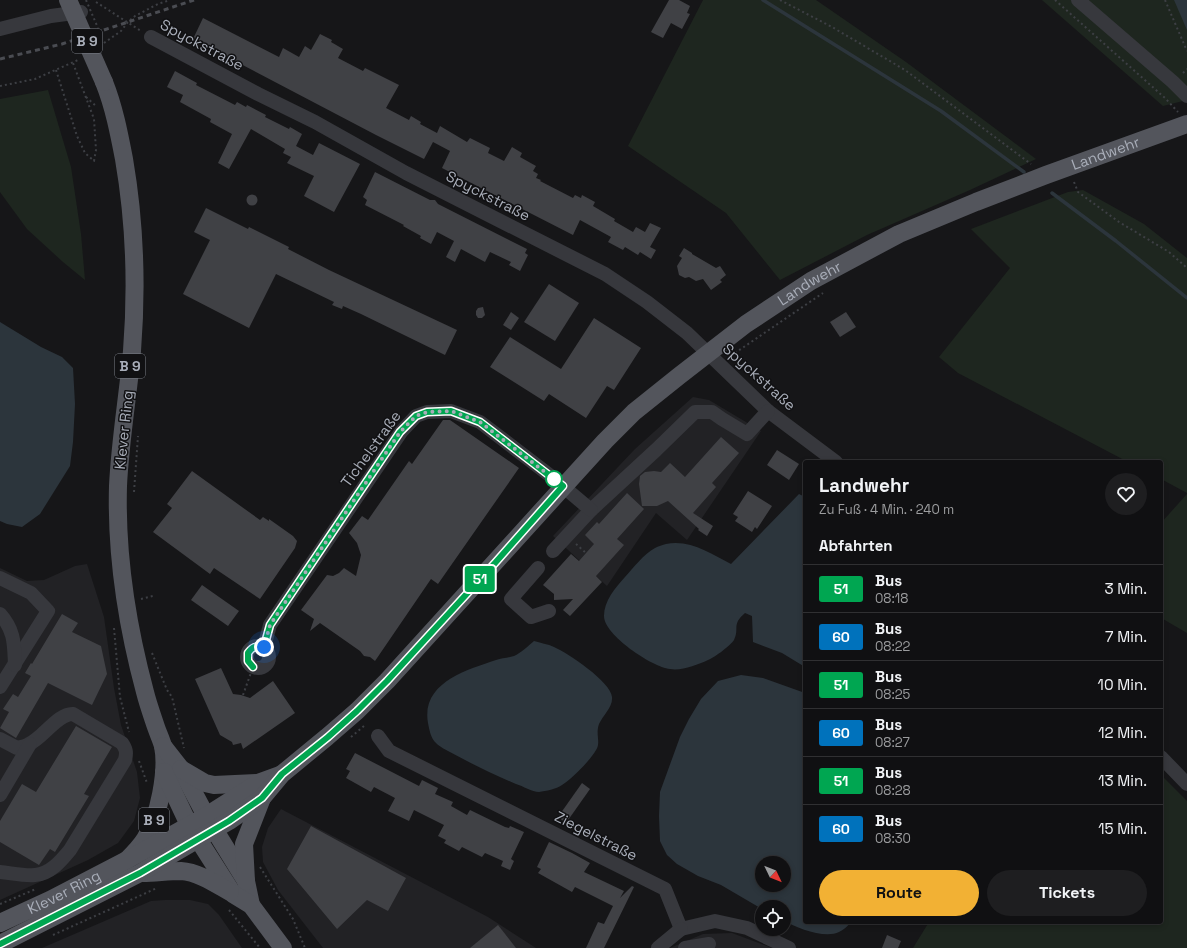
<!DOCTYPE html>
<html lang="de">
<meta charset="utf-8">
<style>
:root{--surface:#101012;--page:#1e1e20;--text:#f1f3f6;--muted:#9c9d9f;--line:#303032;--accent:#f2b134}
body{margin:0;font-family:"Space Grotesk",sans-serif;background:var(--page);color:var(--text);height:100vh;display:flex;flex-direction:column;font-size:15px;white-space:nowrap}
*{box-sizing:border-box;margin:0}
p{font-size:13px;color:var(--muted)}
.icon{flex:none;width:22px;height:22px;fill:none;stroke:currentColor;stroke-width:2;stroke-linecap:round;stroke-linejoin:round}
.map{position:relative;flex:1;overflow:hidden}
.side{position:absolute;left:803px;top:460px;width:360px;height:464px;display:flex;flex-direction:column;background:var(--surface);border-radius:4px;box-shadow:0 2px 6px #0003,0 0 0 1px var(--line)}
.side>*{flex:none}
.badge{padding:0 8px;border-radius:3px;font-size:14px;line-height:26px}
.needle{width:26px;rotate:133deg}
.buttons{position:absolute;left:755px;top:856px;display:grid;gap:8px}
.buttons a{display:grid;place-items:center;width:36px;height:36px;border-radius:50%;background:var(--surface);box-shadow:0 2px 6px #0003,0 0 0 1px var(--line);font-size:20px}
.you{position:absolute;width:20px;height:20px;margin:-10px;border:3px solid #fff;border-radius:50%;background:#1a73e8;box-shadow:0 0 0 6px #1a73e833}
.map>.badge{position:absolute;translate:-50% -50%;box-shadow:0 0 0 2px #fff}
h2{padding:0 16px;font-size:15px;line-height:36px}
.round{display:grid;place-items:center;flex:none;width:42px;height:42px;border-radius:21px;background:var(--page)}
.head{display:flex;align-items:center;justify-content:space-between;height:68px;padding:0 16px}
h1{font-size:19px;font-weight:700;line-height:30px}
.primary-button{display:flex;gap:8px;margin-top:auto;padding:8px 16px}
.primary-button a{flex:1;height:46px;border-radius:24px;background:var(--accent);color:#111;font-size:16px;font-weight:700;line-height:46px;text-align:center}
.primary-button a+a{background:var(--page);color:var(--text)}
ul{padding:0;list-style:none}
li{display:flex;align-items:center;gap:12px;height:48px;padding:0 16px;border-top:1px solid var(--line)}
li div{flex:1}
li b{display:block;font-size:15px}
li em{font-style:normal}
li .badge{min-width:44px;font-weight:700;text-align:center}
.map>svg:first-child{display:block}
.built{fill:#222225}
.green{fill:#1e261f}
.water{fill:#2c353c;fill-rule:evenodd}
.lines{fill:none;stroke-linecap:round;stroke-linejoin:round}
.stream{stroke:#2c353c;stroke-width:3.5}
.building{fill:#404145}
.path{stroke:#3d3f44;stroke-width:2;stroke-dasharray:2 3;stroke-linecap:butt}
.minor{stroke:#37383d;stroke-width:14}
.major{stroke:#53555c;stroke-width:18}
.rail{stroke:#4a4c52;stroke-width:3;stroke-dasharray:5 4;stroke-linecap:butt}
.path-bridge{stroke:#3d3f44;stroke-width:2;stroke-dasharray:2 3;stroke-linecap:butt}
.major-bridge{stroke:#53555c;stroke-width:18}
.line-casing{stroke:#fff;stroke-width:9}
.line{stroke:#00a651;stroke-width:6}
.walk{stroke:#a8adb8;stroke-width:4;stroke-dasharray:0 7.2}
.stop-dot{fill:#fff;stroke:#00a651;stroke-width:2}
.labels{text-anchor:middle;stroke-width:3;stroke-linejoin:round;paint-order:stroke}
.shield{fill:#111113;stroke:#7b7e86;stroke-width:1}
.shield-label{font-size:14px;font-weight:bold;fill:#a8adb8}
.street-label{font-size:15px;fill:#a8adb8;stroke:#111113}
</style>
<div class="map">
<svg width="1187" height="948" viewBox="0 0 1187 948">
<rect width="100%" height="100%" fill="#161618"/>
<g class="built">
<polygon points="693,397 709,400 761,431 687,540 656,513 607,586 553,536 635,449"/>
<polygon points="87,564 104,617 114,688 121,725 137,772 140,798 134,821 118,843 88,860 0,900 0,568 27,581 44,580 75,566"/>
<polygon points="281,809 488,917 536,948 323,948 278,890 263,862 262,847 268,828"/>
<polygon points="165,900 190,900 208,904 219,915 242,948 42,948 151,901"/>
<polygon points="732,933 772,948 670,948 703,934"/>
</g>
<g class="green">
<polygon points="703,0 816,0 906,62 1036,159 970,190 867,235 780,280 726,213 628,146"/>
<polygon points="1042,0 1187,0 1187,100 1163,106"/>
<polygon points="48,90 71,167 81,234 85,280 63,262 27,229 0,192 0,99"/>
<polygon points="1083,190 1144,224 1187,258 1187,493 1161,479 1161,462 1128,462 958,373 939,357 1010,268 971,229 1068,192"/>
<polygon points="1187,494 1187,633 1163,619 1161,620 1161,523"/>
<polygon points="1161,775 1187,801 1187,948 913,948 929,922 1161,922"/>
</g>
<g class="water">
<polygon points="1174,0 1187,0 1187,30"/>
<polygon points="0,322 41,347 62,357 73,368 75,404 73,442 70,466 40,514 22,527 7,524 0,521"/>
<path d="M799 494 805 497V667L782 653 753 642 752 616 745 613C731 625 740 628 734 640 731 645 714 658 708 660 697 665 682 671 670 669 652 667 604 635 604 616 604 601 615 588 625 577 634 567 643 555 655 548 658 546 663 545 666 544 690 539 711 554 731 564Z"/>
<path d="M534 641C540 643 548 644 554 647 568 653 611 682 612 697 613 707 603 715 599 724 596 733 599 738 598 745 597 754 571 780 562 785 556 789 546 791 539 792 532 792 523 786 516 784 492 774 470 763 448 751 433 743 431 739 428 723 421 683 466 670 496 660 502 658 508 658 514 656 521 653 528 646 534 641Z"/>
<path d="M741 675 763 678 805 693V922H852C848 925 844 930 839 932 825 939 797 928 784 921V907H762V909L721 885 698 876 677 864 667 855 660 841 659 816 660 792 680 737 689 719 701 699 718 681ZM762 863H784V885H762Z"/>
</g>
<g class="lines">
<g class="stream">
<polyline points="763,0 941,111 1024,172"/>
<polyline points="1052,193 1116,241 1187,298"/>
</g>
</g>
<g class="building">
<polygon points="669,0 679,0 690,6 687,13 690,14 682,29 671,23 663,38 651,32"/>
<polygon points="203,18 279,57 283,48 299,57 305,46 311,50 320,34 332,40 331,42 343,49 338,58 363,71 365,68 399,85 386,108 409,120 411,116 421,122 420,124 437,133 440,126 467,142 470,138 490,148 488,153 504,161 512,147 522,153 520,157 536,166 533,171 538,174 536,178 541,180 540,181 573,198 575,195 581,198 582,195 595,202 593,206 615,219 614,221 633,232 636,227 645,232 650,223 661,228 650,247 656,250 651,259 640,252 638,255 625,247 623,250 608,242 611,237 580,220 573,235 442,168 450,151 433,142 424,159 376,135 193,39"/>
<polygon points="175,71 197,83 196,85 235,105 237,102 246,107 247,105 266,115 265,117 289,129 290,127 302,134 296,146 313,155 319,143 360,164 334,212 304,196 314,176 287,163 291,157 283,153 285,149 251,129 229,169 218,163 232,134 210,122 211,119 180,102 183,95 167,87"/>
<polygon points="375,172 430,200 435,200 438,204 527,249 525,253 528,255 520,271 509,265 511,262 490,252 485,262 461,249 455,262 446,257 454,241 437,232 431,244 420,238 421,236 403,226 404,225 365,205 367,200 363,197"/>
<circle cx="252" cy="200" r="5.5"/>
<polygon points="206,208 248,229 249,227 289,247 288,249 329,270 457,330 445,355 361,314 343,306 342,309 332,305 334,302 276,274 249,328 183,294 210,240 194,232"/>
<polygon points="684,248 692,253 692,254 716,268 720,266 726,275 720,280 722,282 711,290 703,279 696,281 689,277 685,278 679,275 677,266 682,258 679,256"/>
<polygon points="549,284 579,303 555,341 524,322"/>
<polygon points="483,307 485,315 482,318 478,318 476,315 476,311 478,308"/>
<polygon points="511,312 519,318 511,330 503,325"/>
<polygon points="846,312 856,327 840,337 830,322"/>
<polygon points="594,318 641,348 614,390 607,386 586,418 549,394 544,401 490,367 510,337 561,369"/>
<polygon points="443,420 450,420 519,468 438,584 431,579 375,661 370,657 364,656 360,651 320,623 310,631 314,619 301,610 327,575 333,576 339,573 344,568 356,576 361,555 357,543 349,533 362,516 368,520 409,461 412,464"/>
<polygon points="721,437 739,453 712,483 716,487 693,513 713,526 707,536 698,530 699,529 668,501 657,506 642,506 639,484 640,476 645,472 654,471 661,472 670,463 685,477"/>
<polygon points="777,450 799,464 789,480 767,465"/>
<polygon points="192,471 260,520 263,517 269,521 269,519 293,536 297,541 295,548 260,599 214,568 210,574 153,532 172,508 167,504"/>
<polygon points="748,491 772,506 757,529 755,527 752,532 735,521 738,517 733,514"/>
<polygon points="627,493 644,509 617,539 624,545 596,576 602,582 570,616 563,610 573,599 554,600 554,594 543,585 571,554 579,561 594,544 585,535 597,522 599,524"/>
<polygon points="202,585 239,611 228,626 191,600"/>
<polygon points="62,614 78,623 72,632 101,646 107,674 92,705 48,683 16,738 0,728 9,712 3,709 13,694 18,697 31,676 25,673 31,663 32,664"/>
<polygon points="221,668 233,694 241,695 250,698 273,681 295,713 243,749 241,743 233,745 232,742 220,735 195,679"/>
<polygon points="76,726 112,747 84,794 89,796 55,852 50,849 39,865 0,842 0,821 22,784 36,792"/>
<polygon points="355,753 419,786 422,780 438,788 435,794 453,802 451,806 467,815 470,810 505,827 509,828 510,826 524,832 511,859 514,861 510,870 501,866 503,861 485,853 482,857 462,847 459,851 444,843 446,840 438,836 444,825 414,810 409,821 388,811 395,798 374,787 371,792 346,778 350,771 346,769"/>
<polygon points="582,783 590,789 566,823 558,817"/>
<polygon points="311,826 406,878 388,911 367,900 337,929 287,869"/>
<polygon points="549,842 572,853 590,863 584,872 624,891 620,898 632,886 634,887 604,948 586,948 598,922 604,924 613,906 575,887 572,892 538,873 541,869 537,867"/>
<polygon points="498,925 516,948 470,948"/>
<polygon points="887,935 901,941 898,948 882,948"/>
</g>
<g class="lines">
<g class="path">
<polyline points="780,0 832,27 905,70 1031,164"/>
<polyline points="1055,0 1165,98 1178,112"/>
<polyline points="1165,0 1187,51"/>
<polyline points="96,2 141,31"/>
<polyline points="104,43 121,31 128,22 135,16 158,4 170,0"/>
<polyline points="56,70 77,136 85,153 94,161 96,150 94,119 73,63"/>
<polyline points="1183,73 1187,69"/>
<polyline points="0,86 35,79 78,60"/>
<polyline points="86,97 96,106"/>
<polyline points="1074,182 1078,192 1119,222 1169,252 1187,268"/>
<polyline points="735,353 823,293"/>
<polyline points="134,492 138,436"/>
<polyline points="576,544 586,553"/>
<polyline points="141,599 153,596"/>
<polyline points="114,628 120,697 129,732"/>
<polyline points="152,653 167,690 172,697 184,748"/>
<polyline points="243,695 253,667"/>
<polyline points="351,737 364,726"/>
<polyline points="139,761 147,783"/>
<polyline points="260,867 293,919 305,948"/>
<polyline points="0,904 36,889"/>
<polyline points="229,910 260,948"/>
<polyline points="53,935 157,888"/>
</g>
<g class="minor">
<polyline points="1078,0 1173,82 1187,96"/>
<polyline points="0,29 51,16 81,12"/>
<polyline points="151,37 258,94 315,122 406,173 605,274 647,302 687,333 768,411 836,462"/>
<polyline points="553,551 591,510 656,450 695,412 712,412 722,419 747,434 768,411"/>
<polyline points="538,568 511,599 531,617 549,611"/>
<polyline points="0,578 31,593 48,611 0,687"/>
<path d="M0 614C15 631 14 644 15 665"/>
<circle cx="258" cy="657" r="11"/>
<polyline points="264,647 270,625 401,432 416,416 427,412 451,411 480,422 552,477 591,510"/>
<polyline points="378,736 389,751 665,889 681,929 715,921 747,928 789,948"/>
<path d="M0 739 17 748C21 747 26 746 29 744 43 738 58 713 73 714L122 743C126 749 127 752 125 760L70 850C61 861 50 874 35 875 24 876 11 873 0 872"/>
<polyline points="1161,757 1187,784"/>
<polyline points="0,795 30,744"/>
<polyline points="658,948 681,929"/>
<polyline points="685,948 709,944 706,948"/>
</g>
<g class="major">
<path d="M104 82C114 107 119 133 124 159 135 223 137 287 132 351 128 396 120 441 118 486 116 556 127 625 145 692 148 704 152 715 156 727 158 733 161 739 163 746 168 771 159 817 145 839 140 847 134 853 127 860"/>
<polyline points="163,746 181,769 206,816 246,881 251,905"/>
<polyline points="181,769 205,783 214,785 257,783"/>
<polyline points="164,772 189,825 233,894 251,905 283,948"/>
<path d="M143 873C155 873 168 871 181 871 198 872 216 884 230 892"/>
<polyline points="246,881 244,844 262,798"/>
<path id="s1" d="M0 923 50 900 127 860 206 816 258 783 280 775"/>
<path id="s2" d="M0 944 140 873 229 821 262 798 282 774 327 737 357 711 387 681 605 441 634 412 679 376 746 324 811 281 899 234 976 202 1046 175 1187 124"/>
</g>
<polyline class="rail" points="0,59 62,44 194,0"/>
<polyline class="path-bridge" points="86,0 98,28"/>
<polyline class="major-bridge" points="68,0 104,82"/>
</g>
<g class="lines">
<g class="line-casing">
<path id="line" d="M0 944 140 873 229 821 262 798 282 774 328 737 357 711 387 681 495 563 563 486 480 422 451 411 427 412 416 416 400 432 270 625 264 647C256 645 252 647 248 653V661L253 667"/>
</g>
<use href="#line" class="line"/>
<polyline class="walk" points="264,647 270,625 400,432 416,416 427,412 451,411 480,422 554,479"/>
</g>
<circle class="stop-dot" cx="554" cy="479" r="8"/>
<g class="labels">
<g class="shield">
<rect x="72" y="29" width="30" height="24" rx="3"/>
<rect x="115" y="354" width="30" height="24" rx="3"/>
<rect x="139" y="808" width="30" height="24" rx="3"/>
</g>
<g class="shield-label">
<text x="87" y="46">B 9</text>
<text x="130" y="371">B 9</text>
<text x="154" y="825">B 9</text>
</g>
<g class="street-label">
<text transform="translate(202 45) rotate(28)" y="5">Spyckstraße</text>
<text dy="5" stroke="none"><textPath href="#s2" startOffset="1379">Landwehr</textPath></text>
<text transform="translate(488 196) rotate(27)" y="5">Spyckstraße</text>
<text dy="5" stroke="none"><textPath href="#s2" startOffset="1055">Landwehr</textPath></text>
<text transform="translate(759 377) rotate(42)" y="5">Spyckstraße</text>
<text transform="translate(124 430) rotate(-84)" y="5">Klever Ring</text>
<text transform="translate(371 449) rotate(-54)" y="5">Tichelstraße</text>
<text transform="translate(596 836) rotate(27)" y="5">Ziegelstraße</text>
<text dy="5" stroke="none"><textPath href="#s1" startOffset="71">Klever Ring</textPath></text>
</g>
</g>
</svg>
<div class="buttons">
<a><svg class="needle" viewBox="-14 -14 28 28"><path d="M0-13l5 13h-10z" fill="#e53935"/><path d="M0 13l5-13h-10z" fill="#9c9d9f"/></svg></a>
<a><svg class="icon" aria-label="locate" viewBox="0 0 24 24"><circle cx="12" cy="12" r="6"/><path d="M12 2v4M12 18v4M2 12h4M18 12h4"/></svg></a>
</div>
<div class="you" style="left:264px;top:647px"></div>
<b class="badge" style="left:480px;top:579px;background:#00a651;color:#fff">51</b>
<section class="side">
<div class="head"><div><h1>Landwehr</h1><p>Zu Fuß · 4 Min. · 240 m</p></div><a class="round"><svg class="icon" aria-label="heart" viewBox="0 0 24 24"><path d="M12 20l-8-8c-3-5 5-10 8-4 3-6 11-1 8 4z"/></svg></a></div>
<h2>Abfahrten</h2>
<ul>
<li><span class="badge" style="background:#00a651;color:#fff">51</span><div><b>Bus</b><p>08:18</p></div><em>3 Min.</em></li>
<li><span class="badge" style="background:#0072bc;color:#fff">60</span><div><b>Bus</b><p>08:22</p></div><em>7 Min.</em></li>
<li><span class="badge" style="background:#00a651;color:#fff">51</span><div><b>Bus</b><p>08:25</p></div><em>10 Min.</em></li>
<li><span class="badge" style="background:#0072bc;color:#fff">60</span><div><b>Bus</b><p>08:27</p></div><em>12 Min.</em></li>
<li><span class="badge" style="background:#00a651;color:#fff">51</span><div><b>Bus</b><p>08:28</p></div><em>13 Min.</em></li>
<li><span class="badge" style="background:#0072bc;color:#fff">60</span><div><b>Bus</b><p>08:30</p></div><em>15 Min.</em></li>
</ul>
<div class="primary-button"><a>Route</a><a>Tickets</a></div>
</section>
</div>
